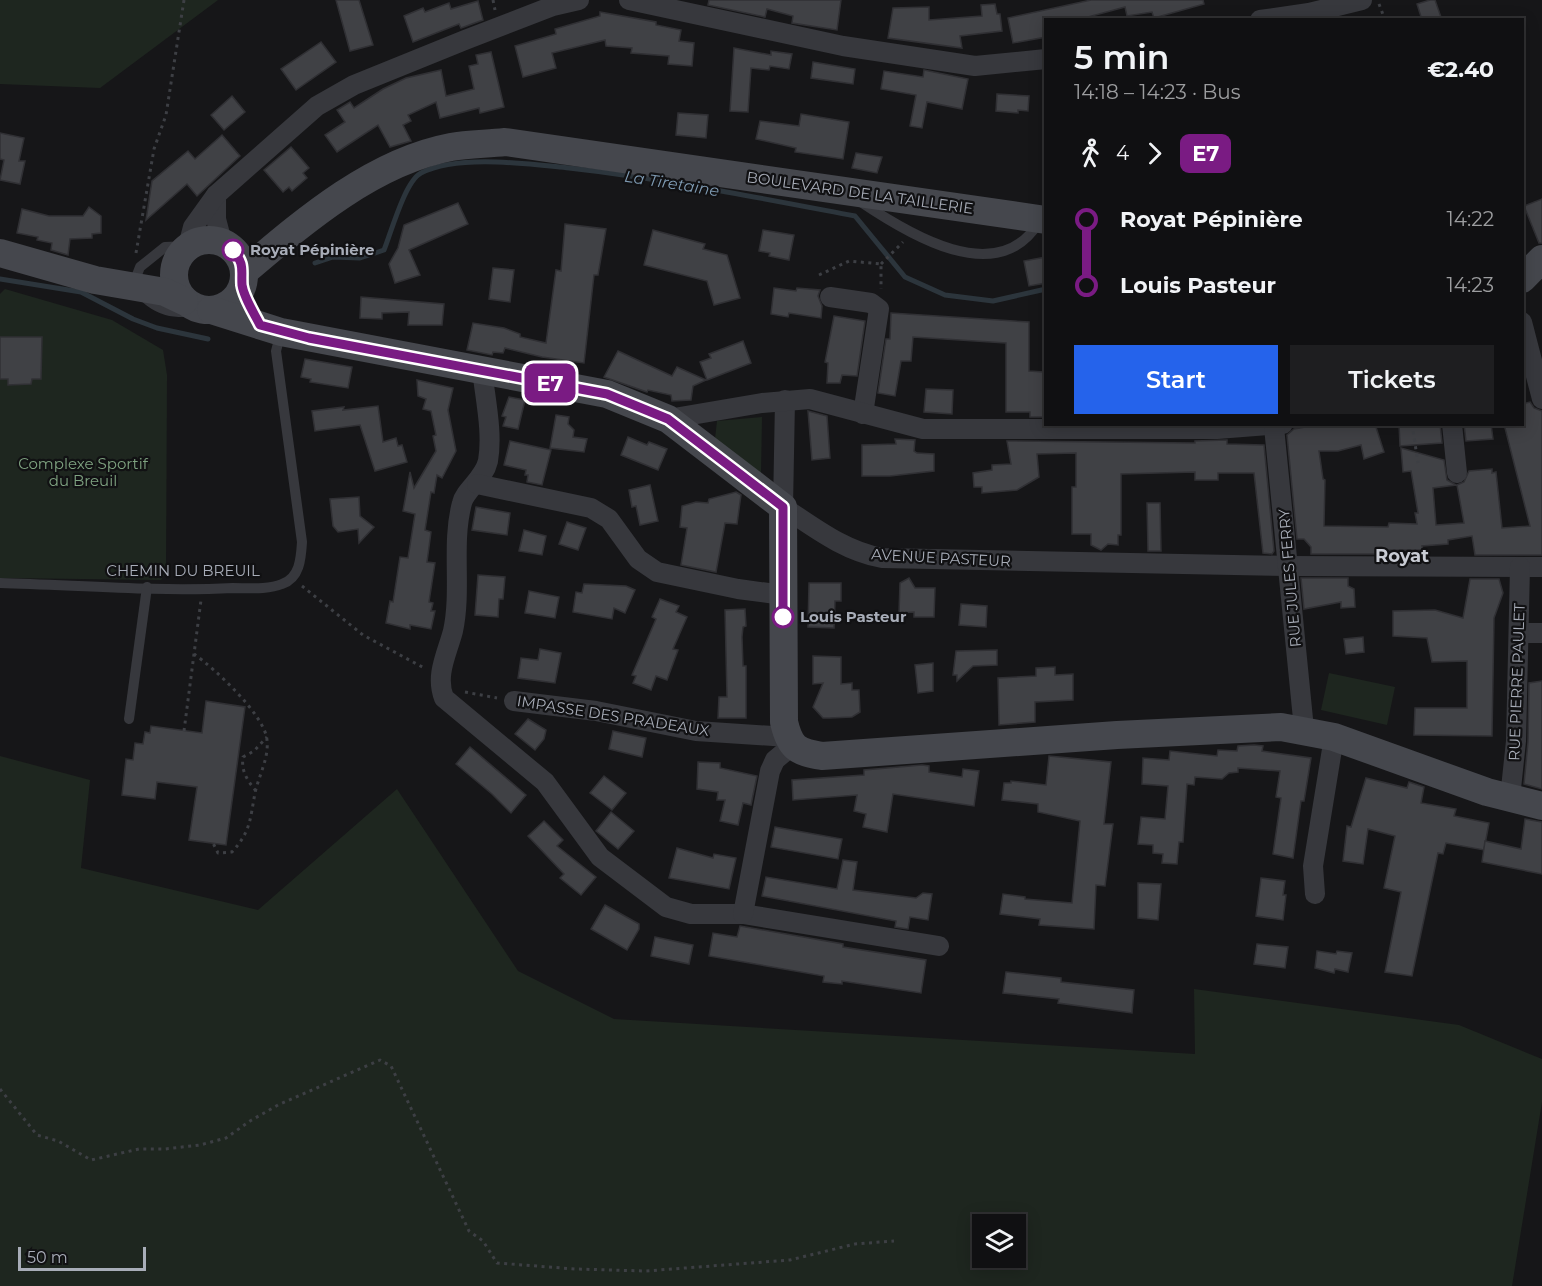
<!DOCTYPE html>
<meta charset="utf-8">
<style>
:root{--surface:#101012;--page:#1e1e20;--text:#f1f3f6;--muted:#9c9d9f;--line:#303032;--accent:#2563eb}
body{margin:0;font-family:Montserrat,sans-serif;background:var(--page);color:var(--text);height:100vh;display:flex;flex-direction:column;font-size:22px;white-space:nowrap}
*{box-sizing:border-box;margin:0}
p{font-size:20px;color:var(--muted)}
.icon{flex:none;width:33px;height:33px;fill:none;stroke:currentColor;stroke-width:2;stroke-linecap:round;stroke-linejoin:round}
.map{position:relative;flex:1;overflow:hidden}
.details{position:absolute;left:1044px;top:18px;width:480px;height:408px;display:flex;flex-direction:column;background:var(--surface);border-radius:0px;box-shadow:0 3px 15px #0003,0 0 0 2px var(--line)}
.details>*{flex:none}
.badge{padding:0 12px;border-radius:9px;font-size:21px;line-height:39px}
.controls{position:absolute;left:972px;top:1214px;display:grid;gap:12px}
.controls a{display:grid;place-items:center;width:54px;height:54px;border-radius:0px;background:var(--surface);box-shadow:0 3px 15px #0003,0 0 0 2px var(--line);font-size:30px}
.scale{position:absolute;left:18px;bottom:15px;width:128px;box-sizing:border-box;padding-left:6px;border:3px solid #a8adb8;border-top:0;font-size:16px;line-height:21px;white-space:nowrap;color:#a8adb8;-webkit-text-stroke:4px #111113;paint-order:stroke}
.map>.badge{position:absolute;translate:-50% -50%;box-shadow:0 0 0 3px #fff}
.legs{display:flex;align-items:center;gap:9px;height:66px;padding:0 30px;font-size:20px}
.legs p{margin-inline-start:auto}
.headline{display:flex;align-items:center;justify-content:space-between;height:102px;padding:0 30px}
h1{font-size:33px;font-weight:600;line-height:45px}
.primary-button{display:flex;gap:12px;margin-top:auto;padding:12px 30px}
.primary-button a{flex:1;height:69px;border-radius:0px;background:var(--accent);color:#fff;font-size:24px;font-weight:600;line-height:69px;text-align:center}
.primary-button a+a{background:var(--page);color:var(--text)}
ul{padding:0 30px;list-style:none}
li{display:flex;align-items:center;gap:21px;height:66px;font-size:22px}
li i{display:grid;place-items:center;width:9px;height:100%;margin:0 8px;background:currentColor}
li i::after{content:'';width:15px;height:15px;margin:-8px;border:4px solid;border-radius:50%;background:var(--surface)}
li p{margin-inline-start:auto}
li:first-child i{background:linear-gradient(#0000 50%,currentColor 0)}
li:last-child i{background:linear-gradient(currentColor 50%,#0000 0)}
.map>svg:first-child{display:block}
.green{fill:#1e261f;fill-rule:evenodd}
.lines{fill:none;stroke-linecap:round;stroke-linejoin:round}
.stream{stroke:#2c353c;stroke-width:5}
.building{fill:#404145;stroke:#303034;stroke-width:1.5}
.path{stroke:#3d3f44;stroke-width:3;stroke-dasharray:3 4.5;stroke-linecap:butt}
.service{stroke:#37383d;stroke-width:10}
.minor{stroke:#37383d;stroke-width:20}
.secondary{stroke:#45474d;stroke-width:28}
.line-1-casing{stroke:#fff;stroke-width:14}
.line-1{stroke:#7a1b83;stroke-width:9}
.stop-1-dot{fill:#fff;stroke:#7a1b83;stroke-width:3}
.labels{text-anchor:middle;stroke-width:4.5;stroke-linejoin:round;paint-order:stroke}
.street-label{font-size:15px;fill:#a8adb8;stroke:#111113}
.stop-label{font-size:15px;font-weight:bold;fill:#a8adb8;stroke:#111113;text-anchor:start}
.park-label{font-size:15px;fill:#7fa381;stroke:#111113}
.water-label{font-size:16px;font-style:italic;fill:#7f9bb3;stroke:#111113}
.quarter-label{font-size:18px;font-weight:bold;fill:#c9ccd4;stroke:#111113}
</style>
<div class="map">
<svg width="1542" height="1286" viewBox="0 0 1542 1286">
<rect width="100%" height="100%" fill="#161618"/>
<g class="green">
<polygon points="0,0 218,0 100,88 0,84"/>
<polygon points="5,289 112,320 163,350 167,375 166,572 161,580 0,578 0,294"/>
<polygon points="762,417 761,474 715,439 717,421"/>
<polygon points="1329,673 1395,687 1387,725 1321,710"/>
<path d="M0 756 90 780 81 868 258 910 397 789 518 971 614 1019 1195 1054 1194 989 1459 1025 1542 1059V1102L1512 1286H0ZM982 1224H1016V1257H982Z"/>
</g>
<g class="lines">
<g class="stream">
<path d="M315 263 333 257 360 258 384 250C391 233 405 181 421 173 458 154 528 164 569 168 665 179 760 198 855 216L905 277 945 295 993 301 1046 289"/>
<polyline points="0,279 81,292 133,319 157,328 208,339"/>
</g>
</g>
<g class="building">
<polygon points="336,0 359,0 373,45 350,51"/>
<polygon points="709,0 841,0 837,30 792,23 793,16 767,9 765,17 708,5"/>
<polygon points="1091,0 1203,0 1204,4 1154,18 1152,12 1127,16 1125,7 1088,17 1089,20 1046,20 1046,37 1013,43 1008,18"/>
<polygon points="1430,0 1435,0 1442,20 1422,20 1417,4"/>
<polygon points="478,1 483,20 461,28 459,24 413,42 404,16 423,8 425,12 449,3 451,9"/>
<polygon points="995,4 997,14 1000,14 1002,31 960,36 962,48 888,38 893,8 929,7 929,20 982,16 981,5"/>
<polygon points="600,12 656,22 656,25 681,30 679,41 694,43 692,66 668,64 669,56 631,53 632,48 606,46 605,40 552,53 556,68 523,77 515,46 556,34 555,29 600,16"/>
<polygon points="321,42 336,62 296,90 281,69"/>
<polygon points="734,48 771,55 771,51 792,54 789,69 770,66 769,70 751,68 748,112 730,111"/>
<polygon points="491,52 504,107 480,113 479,108 440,118 436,102 408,115 411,121 403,125 411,141 390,147 378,125 337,152 325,135 345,122 337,110 350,102 354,108 383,89 406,78 441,70 446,96 474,89 469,66 478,64 476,55"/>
<polygon points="813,62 855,69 853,84 811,78"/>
<polygon points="924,70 968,79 962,109 927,102 922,128 910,126 916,95 881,89 884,71 923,77"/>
<polygon points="997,94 1029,96 1028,111 1018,110 1018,113 996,111"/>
<polygon points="232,96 245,112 224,130 211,115"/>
<polygon points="678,113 708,115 706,138 676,135"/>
<polygon points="801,114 849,122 843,159 795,152 796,148 756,139 760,121 799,126"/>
<polygon points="0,133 24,138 19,161 25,161 20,184 0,180 4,160 0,159"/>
<polygon points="222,135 240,156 197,196 187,184 146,220 152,181 188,151 195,159"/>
<polygon points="291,147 309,168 303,173 307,178 292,191 289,187 283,192 264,170"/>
<polygon points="856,153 882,157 877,173 852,168"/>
<polygon points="1542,199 1542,243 1539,243 1524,206"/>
<polygon points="458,203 468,224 409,250 420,275 395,283 389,264 398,248 404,225"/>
<polygon points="89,207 101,216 101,233 92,234 92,238 70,239 68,255 51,250 52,243 37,240 38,237 17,233 22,209 49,216 83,216"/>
<polygon points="565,224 606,229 598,275 594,275 584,363 542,357 505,348 503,353 493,352 492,355 467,350 473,323 504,328 520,334 520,337 546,343 556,270 561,271"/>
<polygon points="653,230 705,244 703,249 727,255 740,298 714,305 707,281 644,265"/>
<polygon points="763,230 794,235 789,260 769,256 770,253 759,251"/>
<polygon points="1046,257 1046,283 1029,286 1024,261"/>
<polygon points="493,268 514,270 510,302 489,299"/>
<polygon points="774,288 796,291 797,288 820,290 818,296 822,306 821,318 789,313 788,317 771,314"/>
<polygon points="361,297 444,304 442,325 408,325 409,312 382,313 382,319 360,318"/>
<polygon points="891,313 1029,322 1029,371 1044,372 1046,417 1030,417 1030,412 1006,412 1006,343 913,337 911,361 901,361 895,396 878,393 886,339 890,339"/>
<polygon points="834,316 865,321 857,376 842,375 840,383 827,383 828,363 825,362"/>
<polygon points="0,337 42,337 41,379 32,379 31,384 8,385 8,379 0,379"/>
<polygon points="743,341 751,363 707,380 700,362 711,358 709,354"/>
<polygon points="618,351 672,376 677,367 706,380 693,386 691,400 672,401 671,395 648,390 647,392 604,377"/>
<polygon points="305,359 352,367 348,388 310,382 311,379 301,377"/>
<polygon points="417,380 453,388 448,410 456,451 442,478 437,475 434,493 431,492 425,530 431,532 427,562 435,563 429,602 433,603 431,611 435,611 431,629 410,625 410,629 386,623 390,601 393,602 400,557 408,558 415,514 403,511 410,472 414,488 436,451 433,436 436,435 431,411 423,409 426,399 418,396"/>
<polygon points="926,389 953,390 952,414 924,412"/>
<polygon points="509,397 525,400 518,429 503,426 506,417 502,416"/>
<polygon points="1530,402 1534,408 1542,411 1542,555 1475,555 1472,536 1448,540 1448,544 1422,546 1423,550 1379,550 1378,554 1311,554 1311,547 1304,539 1297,539 1287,435 1294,429 1322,424 1375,424 1384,452 1364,459 1361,445 1338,451 1319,451 1323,479 1325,480 1324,526 1388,527 1389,523 1417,524 1415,513 1418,513 1411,471 1403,472 1401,448 1444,460 1447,480 1456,485 1433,488 1436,525 1464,523 1457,485 1464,482 1469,471 1492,469 1492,473 1496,472 1502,528 1530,526 1504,424 1522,424 1522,404"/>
<polygon points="378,406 383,442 396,438 398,446 402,445 407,462 375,471 360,425 315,431 312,411 344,407 343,410"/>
<polygon points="808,411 827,416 830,458 812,460"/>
<polygon points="556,415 569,417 568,424 574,430 573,437 587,439 584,452 550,448"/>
<polygon points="1399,424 1411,424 1411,427 1440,424 1442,443 1400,446"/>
<polygon points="1464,424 1491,424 1493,439 1466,441"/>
<polygon points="628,437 647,445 649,442 667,449 658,470 621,455"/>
<polygon points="895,439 915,440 914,451 917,453 934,454 934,471 890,476 862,476 862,445 896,444"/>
<polygon points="1227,440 1227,444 1264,445 1274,551 1272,554 1263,553 1254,473 1218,473 1218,480 1195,480 1195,472 1121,474 1121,535 1118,535 1118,545 1108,544 1101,550 1091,545 1091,534 1072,534 1072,487 1076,487 1076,453 1037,454 1039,477 1017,490 982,493 982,487 974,487 973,473 992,470 992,465 1011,464 1007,441 1195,443 1195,441"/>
<polygon points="510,441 551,450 542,485 527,482 528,475 525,475 526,470 504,465"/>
<polygon points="650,485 658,521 640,525 636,506 632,507 629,490"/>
<polygon points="736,492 741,495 737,524 725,523 716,572 681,565 687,528 680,527 682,506 696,502 708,503 709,499"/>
<polygon points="359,497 360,516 374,527 359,543 358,529 338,532 333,526 330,499"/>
<polygon points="1147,503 1160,503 1161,551 1148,551"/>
<polygon points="476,507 510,513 507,535 472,530"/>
<polygon points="567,522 586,528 578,550 559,544"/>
<polygon points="524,530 546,536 542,555 519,551"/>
<polygon points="478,575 505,577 503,599 499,599 498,617 475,615"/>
<polygon points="909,578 915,588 935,588 934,617 914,617 914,612 899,613 900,583"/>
<polygon points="1301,578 1348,578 1348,586 1354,589 1355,607 1341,608 1341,602 1304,609"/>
<polygon points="1470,579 1499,579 1503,593 1494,618 1492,736 1414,735 1415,708 1467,708 1467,661 1432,662 1427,638 1393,636 1393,611 1435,610 1463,618"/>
<polygon points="809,583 841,583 841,601 835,601 834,628 808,627"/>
<polygon points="584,584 626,586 635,590 625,613 614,608 612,619 573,612 576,592 582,593"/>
<polygon points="529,591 559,597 555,618 525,613"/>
<polygon points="660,599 679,606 676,612 687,617 673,649 678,650 667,680 656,676 651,690 633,683 636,676 632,675 656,619 652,617"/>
<polygon points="961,604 987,606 986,627 959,625"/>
<polygon points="745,609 746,626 743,627 742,637 743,666 746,666 746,718 718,718 719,697 727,697 725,610"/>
<polygon points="1363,637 1364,652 1346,654 1344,639"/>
<polygon points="540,649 561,653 555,683 518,678 521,658 538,660"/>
<polygon points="997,650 997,665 973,666 957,681 957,675 953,675 956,651"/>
<polygon points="813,656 841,657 841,684 852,683 852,690 859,690 860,712 852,717 830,718 823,718 813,707 823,683 813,684"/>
<polygon points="933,663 933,691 918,693 915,665"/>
<polygon points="1055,667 1055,675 1073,674 1073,700 1035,702 1035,722 999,725 998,678 1036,676 1036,668"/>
<polygon points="1542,681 1542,789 1524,784 1528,742 1529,683"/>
<polygon points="206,701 245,707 226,845 189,840 197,787 157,782 155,799 122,795 126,759 133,760 135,743 143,744 145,732 150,733 151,726 202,733"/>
<polygon points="528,719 546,730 544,739 535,750 515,734"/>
<polygon points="613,731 646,738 642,757 609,749"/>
<polygon points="1254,745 1263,746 1262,751 1311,758 1304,801 1301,801 1293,858 1273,854 1281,798 1276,797 1280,771 1238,768 1238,772 1229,773 1222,779 1195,777 1194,785 1187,784 1183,842 1179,842 1177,864 1162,863 1163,854 1153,853 1153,845 1138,844 1141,817 1165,819 1168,786 1142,784 1143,758 1169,760 1170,751 1217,756 1218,750 1237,751 1238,746"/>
<polygon points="470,747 526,795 511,813 492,794 456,764"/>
<polygon points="1049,756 1111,762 1104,824 1113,824 1105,886 1096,885 1094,929 1039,925 1040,919 1000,914 1003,894 1025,897 1025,899 1072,903 1080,821 1038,812 1038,804 1002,800 1004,783 1011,783 1011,781 1046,785"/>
<polygon points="698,762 720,763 720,768 757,776 751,805 743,803 738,825 720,821 725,800 717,800 718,792 697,789"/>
<polygon points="922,765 929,766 929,772 962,777 963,769 979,771 974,806 893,794 887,832 863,827 866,814 854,811 857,795 793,800 792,780 864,775 864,770"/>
<polygon points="604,776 626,793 612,810 590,793"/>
<polygon points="1366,778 1407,788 1409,782 1424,787 1421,803 1456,809 1454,816 1489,823 1484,850 1446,843 1443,854 1438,853 1412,976 1385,972 1401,892 1384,888 1395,836 1368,829 1363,864 1343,861 1347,826 1351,827"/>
<polygon points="611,812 634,831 618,849 596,831"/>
<polygon points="1525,819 1542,822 1542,874 1482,862 1485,841 1521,849"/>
<polygon points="544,821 563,840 557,846 596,877 581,895 560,878 564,874 528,836"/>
<polygon points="775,827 842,839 838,859 771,847"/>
<polygon points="677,848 713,858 714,854 736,858 729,889 669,878"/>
<polygon points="843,860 857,862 853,890 916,898 923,893 932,894 928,920 910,917 908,929 895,927 896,921 762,896 766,877 837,889"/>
<polygon points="1261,878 1285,881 1283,895 1286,895 1283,920 1256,916"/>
<polygon points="1138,883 1161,884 1158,920 1138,918"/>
<polygon points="605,905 639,924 639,929 627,950 591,929"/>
<polygon points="740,926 843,944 843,947 926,960 921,993 842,981 842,984 823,982 824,976 709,956 713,933 737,937"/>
<polygon points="655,937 693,945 689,964 651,956"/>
<polygon points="1257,944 1288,947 1285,968 1254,964"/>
<polygon points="1317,951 1336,954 1337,951 1352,953 1348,972 1335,969 1334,973 1315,968"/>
<polygon points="1006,972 1061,978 1061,982 1134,990 1132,1013 1058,1003 1059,999 1003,993"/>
</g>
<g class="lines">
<g class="path">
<polyline points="493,0 495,10"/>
<polyline points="1379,4 1385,20"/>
<polyline points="136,253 154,149 166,115 184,0"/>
<polyline points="881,264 903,242"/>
<polyline points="819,275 849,261 881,264 881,289"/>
<polyline points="1412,424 1418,463"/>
<polyline points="302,586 363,635 426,669"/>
<path d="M194 654C214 668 265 715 267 740 269 758 259 775 255 793 250 819 251 831 232 852L218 853 213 843"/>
<polyline points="465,692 497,698"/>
<polyline points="184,731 201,600"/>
<path d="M256 791C247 780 241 771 243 757L254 751 267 737"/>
<polyline points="0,1089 37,1135 58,1141 91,1160 139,1149 165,1149 200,1145 226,1138 250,1121 278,1105 380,1060 391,1066 469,1231 483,1241 497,1263 575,1269 646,1271 790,1260 855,1244 894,1241"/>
</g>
<g class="service">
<path d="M861 202C907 233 998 290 1039 222"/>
<path d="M188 246 165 247 140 267 133 285C156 314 174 315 210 310"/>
<path d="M0 583C77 585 155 592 233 588 248 588 268 590 282 584 300 578 301 558 302 542L276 351 281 332"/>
<polyline points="129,719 147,587"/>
</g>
<g class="minor">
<polyline points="629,0 843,46 975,66 1046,59"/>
<polyline points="1260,20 1309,13 1362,0"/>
<polyline points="216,195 216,219 222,242"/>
<polyline points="188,246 193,227 216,195 317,106 354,85 465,40 553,6 579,0"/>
<polyline points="830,297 871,303 879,309 863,414"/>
<polyline points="1522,322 1542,399"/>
<path d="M482 369C485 398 493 432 488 461 484 479 465 490 462 503 451 544 462 589 453 631 447 654 435 675 444 698L545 782 600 857 666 907 691 914H743L939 946"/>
<path d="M785 400 783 507C815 528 844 551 882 558L1289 566 1542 567"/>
<polyline points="668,419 762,403 810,399 923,429 1217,429 1283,424"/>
<polyline points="1452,424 1457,473"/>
<polyline points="1274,427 1304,729"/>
<polyline points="477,484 591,508 609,519 638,559 657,572 738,589 783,595"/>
<polyline points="1519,633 1542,633"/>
<polyline points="514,701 596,711 696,731 788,737"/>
<polyline points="1510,798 1516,741 1520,567"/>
<polyline points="1315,894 1313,866 1334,737"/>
<polyline points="743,914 770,771 775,760 793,745"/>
</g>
<g class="secondary">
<circle cx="209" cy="275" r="35"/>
<polyline points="0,253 95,280 165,292 184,301"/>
<path d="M244 272C303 222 372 162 451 147 468 144 487 144 505 142L1046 220"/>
<polyline points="1522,279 1542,259"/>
<path d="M211 310 281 332 607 394 668 419 783 507 784 722C790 748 797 752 822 756L1117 735 1281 727 1334 737 1487 792 1542 806"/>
</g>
</g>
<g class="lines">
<g class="line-1-casing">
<path id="line-1" d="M233 250C245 265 241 269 242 285 244 298 254 313 260 325L309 338 607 394 668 419 783 507V617"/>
</g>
<use href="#line-1" class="line-1"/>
</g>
<g class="stop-1-dot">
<circle cx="233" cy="250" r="10"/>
<circle cx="783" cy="617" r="10"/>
</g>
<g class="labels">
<g class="street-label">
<text transform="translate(860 193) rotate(8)" y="5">BOULEVARD DE LA TAILLERIE</text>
<text transform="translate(941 558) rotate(3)" y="5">AVENUE PASTEUR</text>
<text x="183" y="576">CHEMIN DU BREUIL</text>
<text transform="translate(1290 578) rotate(-95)" y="5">RUE JULES FERRY</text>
<text transform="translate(1517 682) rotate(-88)" y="5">RUE PIERRE PAULET</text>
<text transform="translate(613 716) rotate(9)" y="5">IMPASSE DES PRADEAUX</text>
</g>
<g class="stop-label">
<text x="250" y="255">Royat Pépinière</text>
<text x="800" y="622">Louis Pasteur</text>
</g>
<g class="park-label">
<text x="83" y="469">Complexe Sportif<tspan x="83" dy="17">du Breuil</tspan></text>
</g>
<g class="water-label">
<text transform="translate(672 183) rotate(9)" y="6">La Tiretaine</text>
</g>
<g class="quarter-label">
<text x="1402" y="562">Royat</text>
</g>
</g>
</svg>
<div class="controls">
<a><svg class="icon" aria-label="layers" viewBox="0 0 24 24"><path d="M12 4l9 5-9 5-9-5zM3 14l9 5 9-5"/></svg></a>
</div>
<div class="scale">50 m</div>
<b class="badge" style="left:550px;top:383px;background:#7a1b83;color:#fff">E7</b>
<section class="details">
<div class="headline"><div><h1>5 min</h1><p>14:18 – 14:23 · Bus</p></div><b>€2.40</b></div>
<div class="legs"><svg class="icon" aria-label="walk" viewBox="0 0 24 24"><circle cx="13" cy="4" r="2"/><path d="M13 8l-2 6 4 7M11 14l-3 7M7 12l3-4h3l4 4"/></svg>4<svg class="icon" aria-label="forward" viewBox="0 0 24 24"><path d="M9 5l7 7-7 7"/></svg><b class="badge" style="background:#7a1b83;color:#fff">E7</b></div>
<ul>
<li><i style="color:#7a1b83"></i><b>Royat Pépinière</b><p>14:22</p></li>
<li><i style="color:#7a1b83"></i><b>Louis Pasteur</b><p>14:23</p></li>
</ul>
<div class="primary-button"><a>Start</a><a>Tickets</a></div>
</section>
</div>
